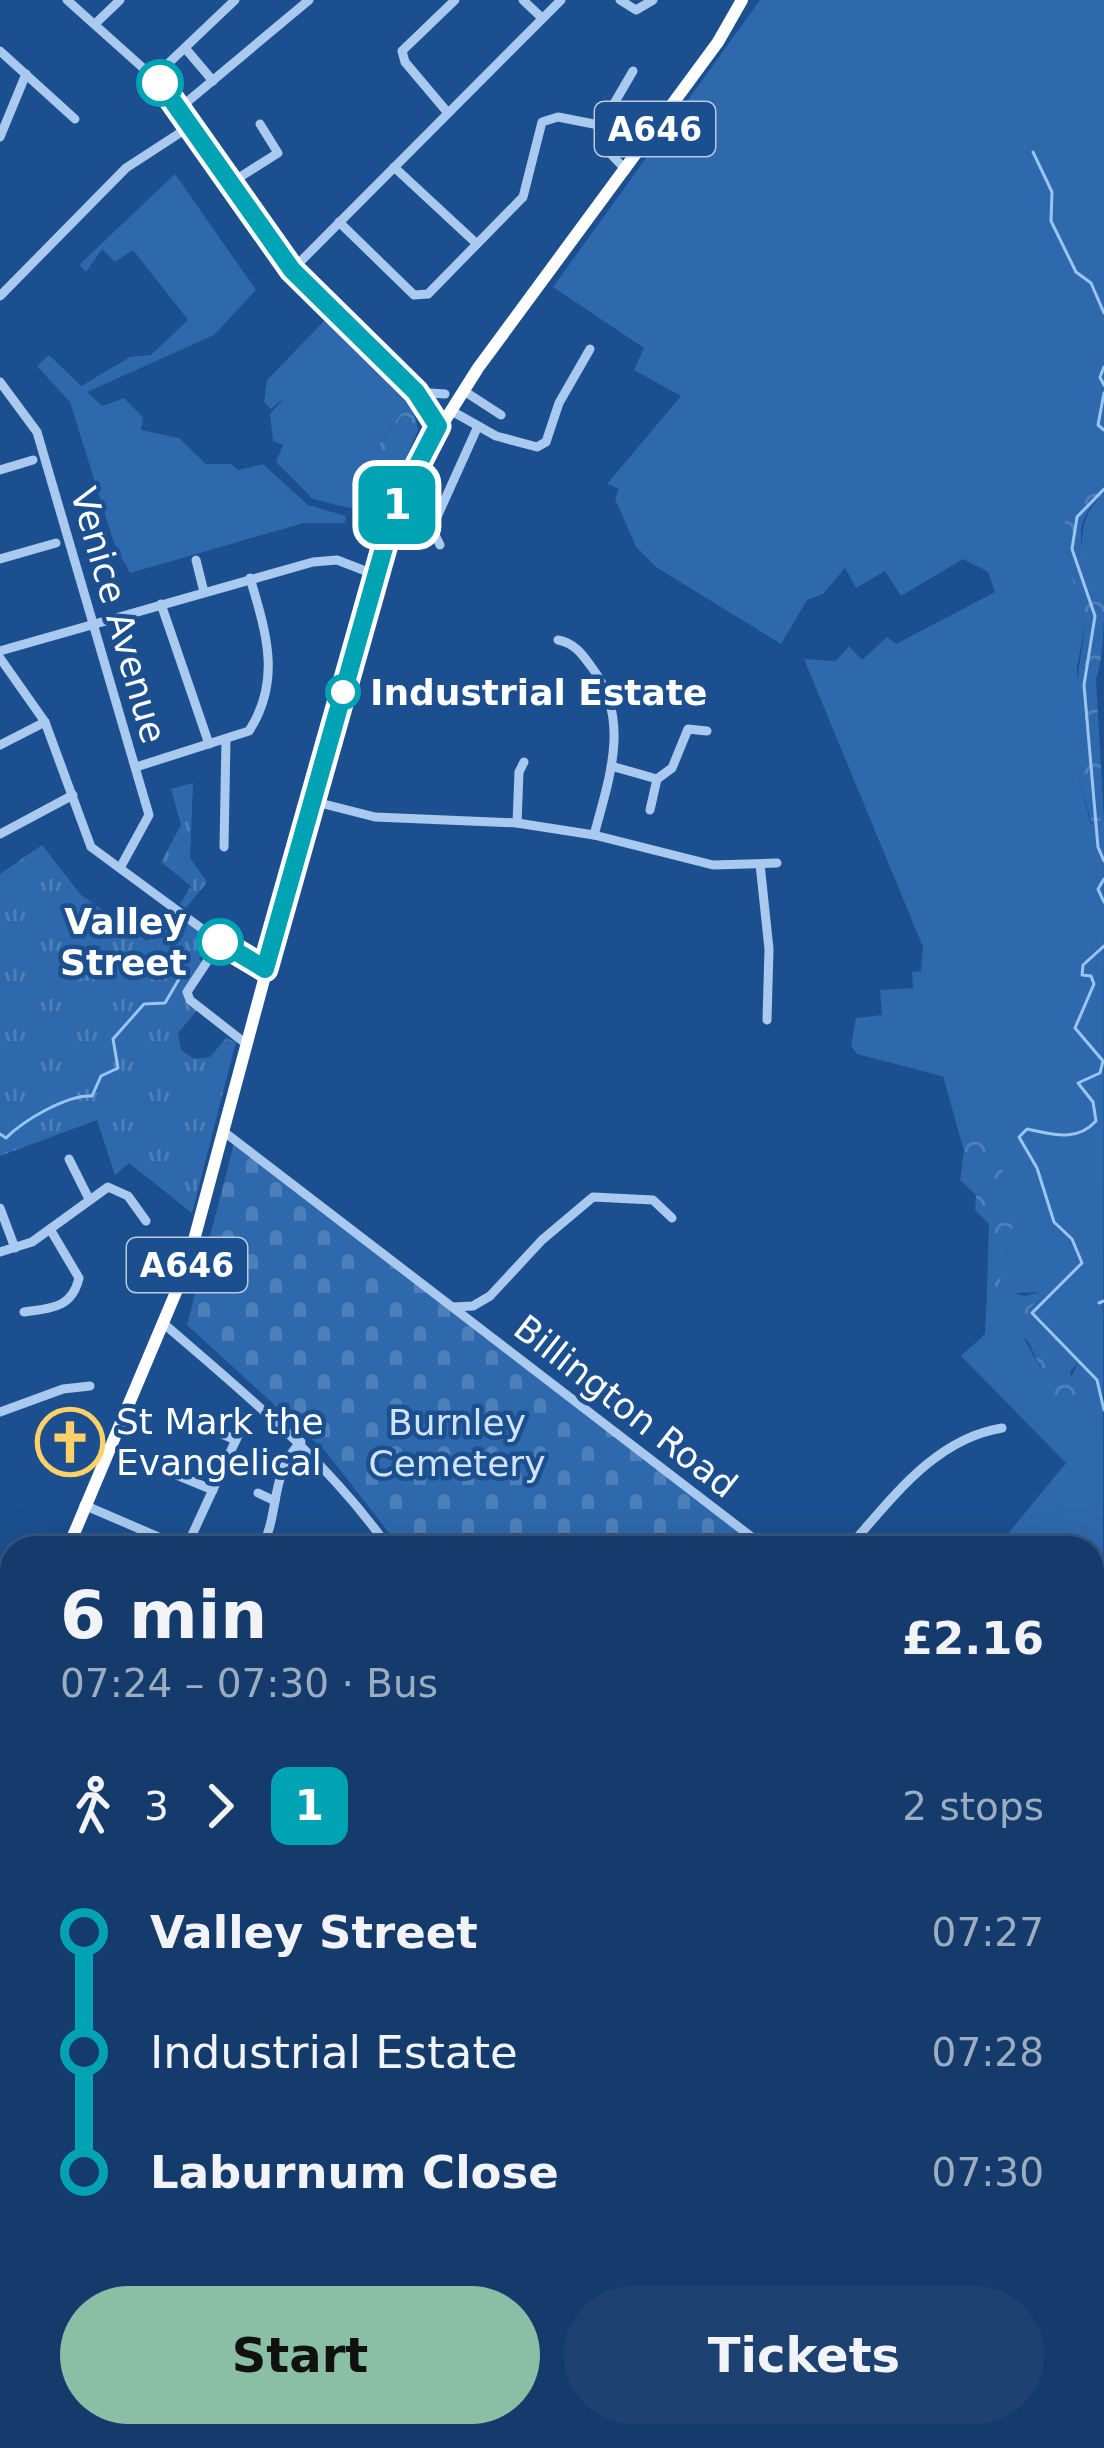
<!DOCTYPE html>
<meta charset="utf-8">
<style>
:root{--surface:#143b6b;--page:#1d4271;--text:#f1f3f6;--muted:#9dadc1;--line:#33557e;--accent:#8abfa5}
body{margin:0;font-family:"DejaVu Sans",sans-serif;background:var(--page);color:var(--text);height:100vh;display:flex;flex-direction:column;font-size:45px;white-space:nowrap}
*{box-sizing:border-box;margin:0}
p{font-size:39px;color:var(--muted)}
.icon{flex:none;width:66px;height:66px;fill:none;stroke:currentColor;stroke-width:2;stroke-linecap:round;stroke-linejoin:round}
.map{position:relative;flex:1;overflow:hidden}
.drawer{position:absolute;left:0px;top:1536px;width:1104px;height:912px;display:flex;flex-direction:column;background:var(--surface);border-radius:36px 36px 0 0;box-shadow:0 12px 48px #0002,0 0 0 3px var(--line)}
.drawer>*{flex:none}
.badge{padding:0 24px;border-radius:18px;font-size:42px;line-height:78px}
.map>.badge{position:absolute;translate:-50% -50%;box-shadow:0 0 0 6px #fff}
.legs{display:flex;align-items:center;gap:18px;height:132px;padding:0 60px;font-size:39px}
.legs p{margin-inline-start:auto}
.headline{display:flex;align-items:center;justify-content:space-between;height:204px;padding:0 60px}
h1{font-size:66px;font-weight:600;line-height:90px}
.primary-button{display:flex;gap:24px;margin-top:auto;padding:24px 60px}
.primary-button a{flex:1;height:138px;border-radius:72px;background:var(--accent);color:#111;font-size:48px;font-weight:600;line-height:138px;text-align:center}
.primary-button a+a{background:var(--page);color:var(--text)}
ul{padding:0 60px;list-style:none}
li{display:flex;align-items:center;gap:42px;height:120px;font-size:45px}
li i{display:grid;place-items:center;width:18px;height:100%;margin:0 15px;background:currentColor}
li i::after{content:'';width:30px;height:30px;margin:-15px;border:9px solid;border-radius:50%;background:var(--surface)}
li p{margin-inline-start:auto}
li:first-child i{background:linear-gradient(#0000 50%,currentColor 0)}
li:last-child i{background:linear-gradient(currentColor 50%,#0000 0)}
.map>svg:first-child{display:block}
.green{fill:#2e69ad;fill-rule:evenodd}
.forest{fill:url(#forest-crowns)}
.cemetery{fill:url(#cemetery-stones)}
.park{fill:url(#park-tufts)}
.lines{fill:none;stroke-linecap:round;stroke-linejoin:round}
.stream{stroke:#9cc4f0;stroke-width:3}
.minor{stroke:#a9c9ee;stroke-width:9}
.highway{stroke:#fff;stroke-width:12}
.rail{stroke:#fff;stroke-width:3;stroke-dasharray:21 9;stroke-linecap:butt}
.line-1-casing{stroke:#fff;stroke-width:27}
.line-1{stroke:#00a3b4;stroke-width:18}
.stop-1-dot{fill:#fff;stroke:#00a3b4;stroke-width:6}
.labels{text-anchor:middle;stroke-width:9;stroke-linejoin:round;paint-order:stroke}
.shield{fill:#1b4f8f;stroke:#bbcadd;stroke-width:3}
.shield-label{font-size:33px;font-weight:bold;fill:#fff}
.street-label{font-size:36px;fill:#fff;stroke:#1b4f8f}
.stop-label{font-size:36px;font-weight:bold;fill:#fff;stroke:#1b4f8f;text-anchor:start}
.poi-label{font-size:36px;fill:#fff;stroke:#1b4f8f;text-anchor:start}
.park-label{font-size:36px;fill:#cfe3fa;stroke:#1b4f8f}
</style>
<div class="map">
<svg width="1104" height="2448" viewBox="0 0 1104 2448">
<defs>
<pattern id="forest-crowns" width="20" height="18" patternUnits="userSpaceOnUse" patternTransform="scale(3)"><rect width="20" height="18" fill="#2e69ad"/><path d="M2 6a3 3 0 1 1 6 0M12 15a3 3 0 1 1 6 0" fill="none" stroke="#4d80b9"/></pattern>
<pattern id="cemetery-stones" width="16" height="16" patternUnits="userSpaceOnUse" patternTransform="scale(3)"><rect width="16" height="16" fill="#2e69ad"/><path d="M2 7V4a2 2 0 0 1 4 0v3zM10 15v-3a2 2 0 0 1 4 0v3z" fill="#4d80b9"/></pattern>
<pattern id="park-tufts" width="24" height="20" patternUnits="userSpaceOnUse" patternTransform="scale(3)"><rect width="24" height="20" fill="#2e69ad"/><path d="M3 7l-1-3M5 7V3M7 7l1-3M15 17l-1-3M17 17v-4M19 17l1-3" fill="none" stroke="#4d80b9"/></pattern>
</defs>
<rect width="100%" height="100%" fill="#1b4f8f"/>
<g class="green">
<path d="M760 0H1104V484L1069 507 1067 564 1086 620 1077 667 1078 776 1091 824 1104 819 1103 1576 1092 1568V1548H996L1066 1463 961 1356 985 1334 987 1291 999 1285 1013 1224 949 1078 857 1054 851 1046 856 1018 882 1015 880 990 913 988 912 972 921 971 923 947 804 659 836 661 849 646 862 660 887 637 896 644 995 592 988 572 963 559 901 596 885 571 856 588 845 568 823 594 807 600 781 644 656 567 636 547 615 499 619 489 607 484 681 396 634 370 644 348 553 287ZM1049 1292 1028 1311 1079 1361 1050 1423 1015 1373 1044 1374 1006 1306 1017 1293Z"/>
<polygon points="175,174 256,290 214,335 87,392 102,406 124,398 143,417 141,430 179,438 206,464 231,464 238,470 263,464 308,505 346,516 345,523 304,523 130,573 114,543 70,402 37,366 49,355 81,386 130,357 151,355 188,320 133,250 115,262 102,249 86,272 79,265"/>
<polygon points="326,319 411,400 353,481 354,493 333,504 313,499 276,462 283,445 273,441 270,414 285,397 271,409 264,402 267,380"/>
<path d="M1104 493V604C1081 568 1069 525 1104 493Z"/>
<polygon points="1098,1680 1104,1682 1104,1865 1092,1856 1092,1689"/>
<polygon points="1104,1957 1104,2335 1092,2321 1092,1982"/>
<polygon points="12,2375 12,2436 100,2436 100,2448 0,2448 0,2376"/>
</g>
<g class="forest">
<polygon points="411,400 418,430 382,515 333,504 353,493 353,481"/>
<path d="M1104 484V493C1058 534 1093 562 1104 605 1104 628 1103 659 1096 679L1104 819 1092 824 1078 776 1073 709 1086 620 1067 564 1062 534 1069 507Z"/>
<polygon points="943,1076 949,1078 1025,1209 1013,1225 999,1286 987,1291 989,1224 975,1210 976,1195 960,1180 964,1151"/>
<polygon points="1054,1288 1028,1310 1080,1361 1070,1372 1079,1404 1072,1419 1059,1427 1050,1423 1013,1373 1043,1373 1028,1341 1001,1314 1013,1293 1025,1296"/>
</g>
<polygon class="cemetery" points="235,1140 766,1548 401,1548 326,1452 187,1325"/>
<g class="park">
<polygon points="193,783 190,858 207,882 186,908 180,904 191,886 161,862 181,825 171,789"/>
<polygon points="42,845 81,895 147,941 170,911 211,940 212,948 199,958 203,963 183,992 199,1008 178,1033 181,1050 194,1059 210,1057 226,1038 236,1042 192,1213 129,1163 115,1175 97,1120 0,1156 0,874"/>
</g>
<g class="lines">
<g class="stream">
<polyline points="1033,152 1052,192 1051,221 1076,272 1091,283 1104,313"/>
<polyline points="1104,367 1100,377 1104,385"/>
<polyline points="1104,393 1098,425 1104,430"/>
<polyline points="1104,489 1077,517 1072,549 1095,616 1084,685 1098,847 1104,861"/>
<polyline points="1104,879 1098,889 1104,902"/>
<path d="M1104 946 1083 965 1082 975 1091 976 1094 984 1075 1028 1103 1061 1100 1073 1078 1083 1093 1102 1096 1121C1076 1143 1051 1134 1027 1129L1019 1137 1037 1168 1054 1222 1072 1239 1082 1263 1032 1313 1097 1380 1104 1410"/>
<path d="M0 1134 6 1138C24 1120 68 1094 92 1096L101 1076 118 1068 113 1039 144 1004 165 1003 182 974"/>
<polyline points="1099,1303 1104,1301"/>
<polyline points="1104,1585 1104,1602"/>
<polyline points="1092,1637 1104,1632"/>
<polyline points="63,2448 78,2436"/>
</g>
<g class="minor">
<polyline points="67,0 171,93 292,270 416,392 438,426"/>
<polyline points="523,0 542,18"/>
<polyline points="620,0 636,10 653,0"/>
<polyline points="95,24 120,0"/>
<polyline points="185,48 213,81"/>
<polyline points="0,51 75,119"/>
<polyline points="154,77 235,0"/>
<polyline points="181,107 309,0"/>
<polyline points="448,113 405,62 402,51 455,0"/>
<polyline points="0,137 26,74"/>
<polyline points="394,167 477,244"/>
<polyline points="626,170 603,146 612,107 633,71"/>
<polyline points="232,182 278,153 260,124"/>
<polyline points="339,222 414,295 428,294 523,197 542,122 558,117 604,126"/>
<polyline points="292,270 561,0"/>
<polyline points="0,296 126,168 192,125"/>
<polyline points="0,382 37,432 149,815 120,868"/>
<polyline points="464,391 501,415"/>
<polyline points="416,392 445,394"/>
<polyline points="450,410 496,436 537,447 546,442 559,403 590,349"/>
<polyline points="0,470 33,460"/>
<polyline points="440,545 434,533 437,517 478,426"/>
<polyline points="0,559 56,543"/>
<polyline points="196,560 204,592"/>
<polyline points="161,604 209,744"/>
<path d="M558 640C575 643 583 655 593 669 631 720 609 779 594 835"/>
<polyline points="0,651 313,562 337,560 376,575"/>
<polyline points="0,658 45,722 91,847 220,942 265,969"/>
<polyline points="0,745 45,722"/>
<polyline points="611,766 657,779 672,768 688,729 707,731"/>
<path d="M136 767 249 731C282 680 266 632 250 578"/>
<polyline points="312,801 375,817 517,823 594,835 713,865 777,863"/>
<polyline points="650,810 657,779"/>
<polyline points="517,823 519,772 524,762"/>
<polyline points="0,834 73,795"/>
<polyline points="224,847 226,739"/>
<polyline points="760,864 769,949 767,1020"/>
<polyline points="220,942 187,992 190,1000 245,1043"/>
<polyline points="223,1131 766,1548"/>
<polyline points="69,1159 88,1197"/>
<polyline points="0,1208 15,1248"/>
<polyline points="0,1252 32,1242 108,1187 128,1196 146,1221"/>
<polyline points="136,1272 153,1273 165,1258 187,1266"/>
<polyline points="453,1307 473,1306 490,1296 542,1240 593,1197 653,1200 672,1218"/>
<path d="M24 1312C52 1308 72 1308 79 1278L50 1229"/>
<path d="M163 1323C245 1394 326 1459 389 1548"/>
<polyline points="0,1412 63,1389 90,1386"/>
<polyline points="191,1421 236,1440"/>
<polyline points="167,1471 213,1490"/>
<polyline points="258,1493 275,1501"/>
<polyline points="84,1505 184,1548"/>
<polyline points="186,1548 240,1431"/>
<path d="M262 1548C280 1511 270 1472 301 1442"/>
<path d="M848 1548C892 1499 934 1439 1002 1428"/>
<polyline points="0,1637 5,1636"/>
<polyline points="1092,1668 1104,1676"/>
<polyline points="0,2089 12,2117"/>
<polyline points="0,2240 12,2216"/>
<polyline points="0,2362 12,2367"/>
<polyline points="113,2436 123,2448"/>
<polyline points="817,2436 824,2448"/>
<polyline points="958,2436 974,2448"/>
<polyline points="638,2448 639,2436"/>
<polyline points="790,2448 807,2436"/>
</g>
<g class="highway">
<polyline points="68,1548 187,1266 312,801 408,479 478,368 718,42 742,0"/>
<polyline points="0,1712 12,1698"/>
<polyline points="0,1730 12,1740"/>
<polyline points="0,1978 12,1996"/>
<polyline points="0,2001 12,2020"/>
<polyline points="251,2436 258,2448"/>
<polyline points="266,2436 273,2448"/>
<polyline points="494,2436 497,2448"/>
</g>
<g class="rail">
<polyline points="0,1855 12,1866"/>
<polyline points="433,2436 438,2448"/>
</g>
</g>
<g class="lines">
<g class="line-1-casing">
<polyline id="line-1" points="160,83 292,270 416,392 438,426 395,509 265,969 220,942"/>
</g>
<use href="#line-1" class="line-1"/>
</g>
<defs>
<g id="church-ring" transform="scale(3.45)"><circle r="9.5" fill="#1b4f8f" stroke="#ffd166" stroke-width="1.5"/><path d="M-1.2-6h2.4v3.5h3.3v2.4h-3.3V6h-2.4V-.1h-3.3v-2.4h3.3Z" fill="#ffd166"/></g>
</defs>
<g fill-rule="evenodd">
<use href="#church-ring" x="70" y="1442"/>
</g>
<g class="stop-1-dot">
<circle cx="160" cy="83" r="21"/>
<circle cx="343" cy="692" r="15"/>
<circle cx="220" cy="942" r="21"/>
</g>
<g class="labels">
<g class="shield">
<rect x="595" y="102" width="120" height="54" rx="9"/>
<rect x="127" y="1238" width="120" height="54" rx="9"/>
</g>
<g class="shield-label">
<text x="655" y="141">A646</text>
<text x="187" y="1277">A646</text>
</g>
<g class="street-label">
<text transform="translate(119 615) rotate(74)" y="13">Venice Avenue</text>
<text transform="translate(626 1406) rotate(38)" y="13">Billington Road</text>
</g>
<g class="stop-label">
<text x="370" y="705">Industrial Estate</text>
<text x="187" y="934" text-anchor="end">Valley<tspan x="187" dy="41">Street</tspan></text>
</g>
<g class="poi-label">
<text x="116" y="1434">St Mark the<tspan x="116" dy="41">Evangelical</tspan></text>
</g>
<g class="park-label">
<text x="457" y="1435">Burnley<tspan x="457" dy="41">Cemetery</tspan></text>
</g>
</g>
</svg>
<b class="badge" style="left:397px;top:505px;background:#00a3b4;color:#fff">1</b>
<section class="drawer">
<div class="headline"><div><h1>6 min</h1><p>07:24 – 07:30 · Bus</p></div><b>£2.16</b></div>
<div class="legs"><svg class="icon" aria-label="walk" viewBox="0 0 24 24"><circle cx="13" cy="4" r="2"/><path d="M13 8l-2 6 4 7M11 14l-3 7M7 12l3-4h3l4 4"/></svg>3<svg class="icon" aria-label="forward" viewBox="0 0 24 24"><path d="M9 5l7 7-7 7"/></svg><b class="badge" style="background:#00a3b4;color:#fff">1</b><p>2 stops</p></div>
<ul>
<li><i style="color:#00a3b4"></i><b>Valley Street</b><p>07:27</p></li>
<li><i style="color:#00a3b4"></i><span>Industrial Estate</span><p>07:28</p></li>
<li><i style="color:#00a3b4"></i><b>Laburnum Close</b><p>07:30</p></li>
</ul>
<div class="primary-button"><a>Start</a><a>Tickets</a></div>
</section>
</div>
